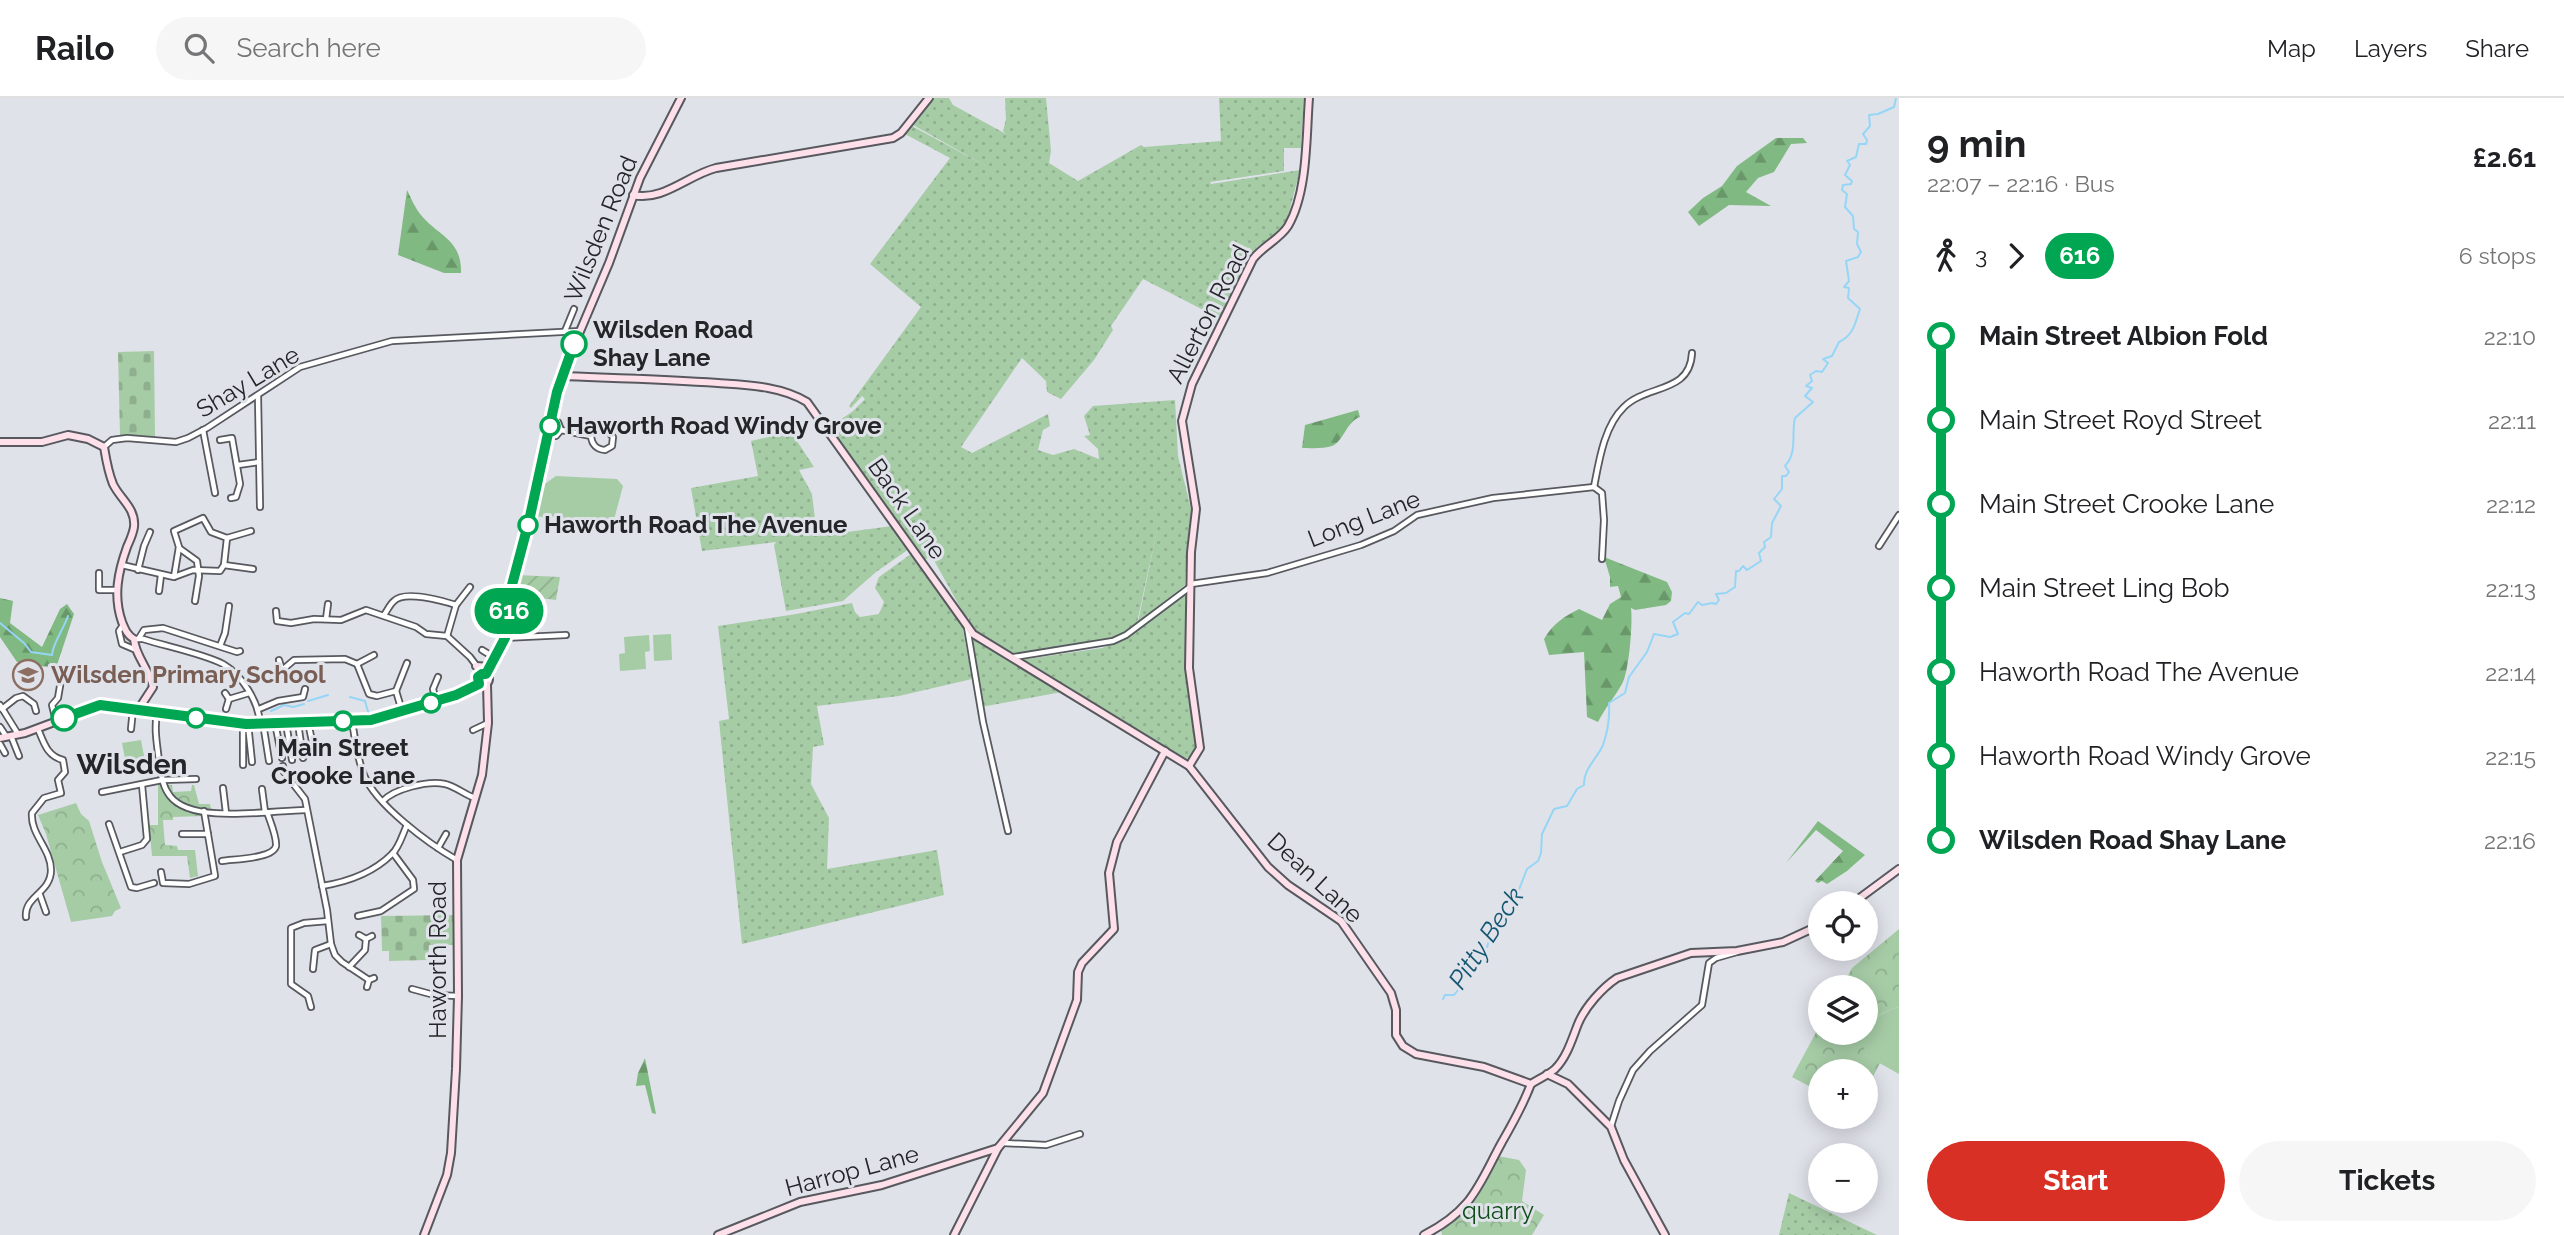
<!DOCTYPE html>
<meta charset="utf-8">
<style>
:root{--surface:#fff;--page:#f6f6f6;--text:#202124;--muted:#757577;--line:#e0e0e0;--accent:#d93025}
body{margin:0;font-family:Raleway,sans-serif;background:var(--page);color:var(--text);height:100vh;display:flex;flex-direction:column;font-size:26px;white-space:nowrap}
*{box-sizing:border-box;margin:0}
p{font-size:23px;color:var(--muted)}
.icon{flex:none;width:38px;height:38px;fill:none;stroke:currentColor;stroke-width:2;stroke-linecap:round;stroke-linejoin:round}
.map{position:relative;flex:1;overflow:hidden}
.sheet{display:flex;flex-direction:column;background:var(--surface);width:665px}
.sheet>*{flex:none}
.badge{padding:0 14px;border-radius:23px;font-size:24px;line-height:46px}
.tools{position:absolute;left:1808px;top:793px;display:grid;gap:14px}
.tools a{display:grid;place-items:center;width:70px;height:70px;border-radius:50%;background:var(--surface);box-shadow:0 4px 18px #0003;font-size:35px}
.map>.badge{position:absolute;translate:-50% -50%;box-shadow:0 0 0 4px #fff}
.legs{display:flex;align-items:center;gap:10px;height:77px;padding:0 28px;font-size:23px}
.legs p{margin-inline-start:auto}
.headline{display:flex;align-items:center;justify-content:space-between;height:119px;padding:0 28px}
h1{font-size:38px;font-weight:700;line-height:52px}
.cta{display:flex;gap:14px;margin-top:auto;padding:14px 28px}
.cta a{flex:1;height:80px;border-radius:42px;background:var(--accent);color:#fff;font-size:28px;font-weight:700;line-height:80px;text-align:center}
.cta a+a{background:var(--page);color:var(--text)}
ul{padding:0 28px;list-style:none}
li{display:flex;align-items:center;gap:24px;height:84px;font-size:26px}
li i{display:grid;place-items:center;width:10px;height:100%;margin:0 9px;background:currentColor}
li i::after{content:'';width:18px;height:18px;margin:-9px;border:5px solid;border-radius:50%;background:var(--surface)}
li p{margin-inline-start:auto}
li:first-child i{background:linear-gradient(#0000 50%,currentColor 0)}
li:last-child i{background:linear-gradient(currentColor 50%,#0000 0)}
header{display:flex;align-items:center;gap:42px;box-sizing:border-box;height:98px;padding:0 35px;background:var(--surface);border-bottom:2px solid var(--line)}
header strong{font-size:33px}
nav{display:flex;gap:38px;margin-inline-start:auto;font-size:24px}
.search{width:490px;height:63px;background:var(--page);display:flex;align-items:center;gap:18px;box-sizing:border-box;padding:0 24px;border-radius:38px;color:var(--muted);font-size:26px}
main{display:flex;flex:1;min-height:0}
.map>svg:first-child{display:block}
.grass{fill:url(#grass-dots)}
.forest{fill:url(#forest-firs)}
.cemetery{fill:url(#cemetery-stones)}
.park{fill:url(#park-crowns)}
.garden{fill:url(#garden-furrows)}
.pitch{fill:#a6cca6}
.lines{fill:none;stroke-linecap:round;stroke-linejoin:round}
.stream{stroke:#95d6f6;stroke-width:2}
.street-casing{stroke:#57595f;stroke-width:8}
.secondary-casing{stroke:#57595f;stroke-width:10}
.street{stroke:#fff;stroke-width:4.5}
.secondary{stroke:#fde0e9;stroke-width:6}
.line-1-casing{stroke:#fff;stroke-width:16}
.line-1{stroke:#00a651;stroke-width:10}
.stop-1-dot{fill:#fff;stroke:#00a651;stroke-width:3.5}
.labels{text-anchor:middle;stroke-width:6;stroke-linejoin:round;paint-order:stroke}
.street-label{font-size:24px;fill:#242528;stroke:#e0e2ea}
.stop-label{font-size:24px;font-weight:bold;fill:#242528;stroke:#e0e2ea;text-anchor:start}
.education-label{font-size:24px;font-weight:bold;fill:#785e54;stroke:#e0e2ea;text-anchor:start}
.park-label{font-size:24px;fill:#0f4d18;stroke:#e0e2ea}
.water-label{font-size:26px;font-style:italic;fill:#145772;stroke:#e0e2ea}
.quarter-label{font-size:28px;font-weight:bold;fill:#242528;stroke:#e0e2ea}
</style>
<header>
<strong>Railo</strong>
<div class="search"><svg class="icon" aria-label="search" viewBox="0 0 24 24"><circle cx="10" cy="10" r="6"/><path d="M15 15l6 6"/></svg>Search here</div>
<nav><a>Map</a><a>Layers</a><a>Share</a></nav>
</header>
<main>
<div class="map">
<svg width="1899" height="1137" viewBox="0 0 1899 1137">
<defs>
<pattern id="grass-dots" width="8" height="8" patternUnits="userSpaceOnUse" patternTransform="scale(1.75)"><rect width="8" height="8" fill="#a6cca6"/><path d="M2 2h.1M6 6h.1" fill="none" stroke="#8faf8f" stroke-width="1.8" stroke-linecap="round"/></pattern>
<pattern id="forest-firs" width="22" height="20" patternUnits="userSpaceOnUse" patternTransform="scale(1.75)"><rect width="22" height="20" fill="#80ba82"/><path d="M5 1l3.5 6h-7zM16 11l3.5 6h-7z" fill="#69976a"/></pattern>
<pattern id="cemetery-stones" width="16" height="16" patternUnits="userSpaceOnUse" patternTransform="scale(1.75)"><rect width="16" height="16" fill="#a6cca6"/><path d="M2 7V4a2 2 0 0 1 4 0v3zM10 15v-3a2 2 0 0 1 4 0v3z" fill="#8faf8f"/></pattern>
<pattern id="park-crowns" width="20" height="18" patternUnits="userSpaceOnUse" patternTransform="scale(1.75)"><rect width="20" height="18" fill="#a6cca6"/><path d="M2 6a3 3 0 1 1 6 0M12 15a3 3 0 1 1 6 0" fill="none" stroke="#8faf8f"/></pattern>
<pattern id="garden-furrows" width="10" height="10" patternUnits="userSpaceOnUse" patternTransform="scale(1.75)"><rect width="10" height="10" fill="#a6cca6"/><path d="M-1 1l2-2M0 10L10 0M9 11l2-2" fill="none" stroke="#8faf8f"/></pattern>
</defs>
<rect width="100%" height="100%" fill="#e0e2ea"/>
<g class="grass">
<polygon points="932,0 949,0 953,7 1006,36 1003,33 1006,21 1005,0 1046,0 1051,53 1049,65 1078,83 1141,47 1144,49 1221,43 1219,0 1304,0 1301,50 1284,50 1284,73 1210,84 1211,86 1300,72 1286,126 1279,134 1257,149 1248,160 1219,220 1143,181 1111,228 1113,232 1094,262 1061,301 1047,294 1046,283 1022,260 961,349 972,355 1048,316 1050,328 1043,332 1038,352 1053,357 1074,351 1099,361 1098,351 1084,338 1090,337 1084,318 1093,308 1175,302 1178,358 1192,415 1187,446 1185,487 1138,524 1159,422 1137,525 1120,537 1098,544 1013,557 973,533 968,525 969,520 965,518 931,457 924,463 829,329 852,314 865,301 862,298 851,310 849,308 921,209 870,166 950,60 905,36 912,28 986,68 913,27"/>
<polygon points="791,334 814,369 799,372 812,396 817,438 892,428 909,451 876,474 843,503 786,513 774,447 776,444 702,453 691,390 758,378 751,343"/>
<polygon points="911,456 962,526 972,581 899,598 817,608 824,647 813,649 811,686 829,720 827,771 937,752 944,797 742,846 719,623 729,621 718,528 796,516 852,505 855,514 860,519 879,516 884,504 875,490 879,479"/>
<path d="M1187 495C1187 531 1183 569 1189 604 1192 622 1204 647 1189 661L1177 657 1020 562 1102 550 1116 545 1149 524Z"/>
<polygon points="968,537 1062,594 981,609"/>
<polygon points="1789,1095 1877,1137 1779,1137"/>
</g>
<g class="forest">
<polygon points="1776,40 1803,40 1807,45 1791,46 1774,74 1758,80 1746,94 1771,108 1729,107 1699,128 1688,114 1703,100 1722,88 1737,68"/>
<path d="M407 92C411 100 415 110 421 117 438 138 462 141 461 175H444L398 157Z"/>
<path d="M1358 312 1360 319C1346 324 1344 343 1332 348 1324 351 1310 350 1302 350L1305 327Z"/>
<path d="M1604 459 1667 484 1672 494 1671 503 1666 507 1635 512 1631 510C1633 525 1629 574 1622 586 1614 600 1605 610 1598 624L1587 619 1584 554 1549 557 1544 541C1553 526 1563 519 1579 511L1602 522 1610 506 1621 499 1618 488 1610 489V479Z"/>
<path d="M0 500 13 503 10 525 42 549 60 511 67 506 74 516 57 567C43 571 32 566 17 564L0 539Z"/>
<polygon points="1818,723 1865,757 1847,773 1827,786 1822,783 1818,785 1815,783 1843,753 1816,732 1786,765"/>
<polygon points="645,960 656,1016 652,1015 645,987 636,988 638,975"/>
</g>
<g class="cemetery">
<polygon points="154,253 155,340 120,338 118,254"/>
<polygon points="455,817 455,847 429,847 428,862 389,863 389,853 382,853 381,818"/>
</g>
<g class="park">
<polygon points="158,686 172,687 173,694 191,693 192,687 194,687 199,706 210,706 211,711 203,710 204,718 173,719 173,722 163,722 165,747 177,748 178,752 195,752 198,778 190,780 187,758 152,758 149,727 158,727"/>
<polygon points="76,705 81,716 89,723 102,764 121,810 115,813 112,818 71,824 46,736 38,717"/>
<path d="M1899 831V909C1869 916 1871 930 1865 957L1880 965 1866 992V973H1820V994L1792 979 1820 927V934H1866V889H1842L1852 870Z"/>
<polygon points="1498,1058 1519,1062 1526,1072 1522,1103 1544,1117 1532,1137 1442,1137 1441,1132 1477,1100"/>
</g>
<polygon class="garden" points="518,477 560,479 556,502 514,497"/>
<g class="pitch">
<polygon points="556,378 617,381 623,388 612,429 560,428 554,418 549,420 535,418 539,390"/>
<polygon points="671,536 672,562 654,563 653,537"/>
<polygon points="649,537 650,553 645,554 646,571 620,573 619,556 625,555 624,539"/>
<polygon points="141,642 145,663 126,666 122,645"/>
<path d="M1899 909V976L1865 957C1860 933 1875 914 1899 909Z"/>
</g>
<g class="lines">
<g class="stream">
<path d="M0 525 24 545 31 554 52 557C52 547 64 530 68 518"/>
<polyline points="350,599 365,603 369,617"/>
<polyline points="308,603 328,597"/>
<polyline points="271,613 284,607 293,609 304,606"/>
<path d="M1443 901 1445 897H1454L1458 892 1459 880 1473 868 1481 857 1487 849 1497 816 1511 803 1515 802 1527 771 1538 763 1541 755 1542 736 1554 711 1567 708 1577 691 1584 687C1583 671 1597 661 1603 647 1608 633 1610 621 1609 605L1625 595 1629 579 1647 554 1654 536 1670 539 1678 536 1673 524 1685 515 1689 516 1698 504 1702 507 1712 505 1716 506 1719 502 1716 496 1726 495 1735 489 1736 473H1739L1743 468 1747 472 1761 463 1759 455 1765 449 1764 444 1771 439 1772 425 1781 408 1774 401 1782 391V378H1786L1789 374 1785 368C1798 354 1791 335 1795 320L1813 304 1805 298 1812 290 1806 288 1812 283 1810 277 1816 273 1822 274 1828 265 1823 261 1832 258 1839 244C1854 237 1855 225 1860 211L1848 200 1849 190 1844 189 1849 183 1846 163 1858 159 1861 154 1857 146 1858 134 1854 131 1853 118 1845 109 1847 96 1842 92 1843 87 1851 86 1852 83 1845 77 1850 67 1847 63 1856 59 1859 46H1866L1867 42 1863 36 1870 28 1869 17 1878 16 1894 9 1896 0"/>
</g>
<g class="street-casing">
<g id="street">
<polyline points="565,233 574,211"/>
<polyline points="258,298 260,409"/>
<polyline points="203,332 215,395"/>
<path d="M561 332 591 338 596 332 607 333 613 339 612 348 605 352C596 351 592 347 591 338"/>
<polyline points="548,337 556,338 561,332 558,324 551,322"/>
<polyline points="220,342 232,340 240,386 236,399 231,400"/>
<polyline points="104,349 112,342 127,340 176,344 188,340 207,330 300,269 392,243 580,233"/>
<polyline points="238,367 259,364"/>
<path d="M1594 389C1599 363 1604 328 1624 309 1647 286 1690 296 1692 255"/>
<polyline points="1594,389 1602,395 1604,422 1602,461"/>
<polyline points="227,440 251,433"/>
<polyline points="1879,448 1899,417"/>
<polyline points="179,450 197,463 199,478 195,503"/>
<polyline points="122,467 174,479 193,472 220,473 224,467 227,440 211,434 203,420 174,433 179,449 174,479"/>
<polyline points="224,467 253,471"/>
<polyline points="138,472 144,448 150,434"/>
<polyline points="99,475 99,492 116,492"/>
<polyline points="1191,486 1267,475 1361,447 1394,433 1417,417 1493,400 1594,389"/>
<polyline points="159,493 161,477"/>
<polyline points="276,513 277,523 291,525 314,521 341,522 366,512 416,529 426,536 447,538 470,559 482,575"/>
<path d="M384 517C387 513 390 506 394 503 404 492 443 503 456 507"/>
<polyline points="326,521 328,506"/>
<polyline points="123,527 119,533 122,546 136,552"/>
<polyline points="967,529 983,624 1008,733"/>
<polyline points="447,538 456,507 470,489"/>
<polyline points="139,540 144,532 163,530 237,554 240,553"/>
<polyline points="505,540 566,537"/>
<path d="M134 541H143C165 548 204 556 223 566 242 577 259 604 260 626"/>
<polyline points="220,548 225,535 229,508"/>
<polyline points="482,552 495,560"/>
<polyline points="374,557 357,566 369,596 377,598 396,593"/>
<polyline points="1014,559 1113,543 1126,537 1190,489"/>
<polyline points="279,562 282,572"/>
<polyline points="273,580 294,562 345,561 357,566"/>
<polyline points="225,595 229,601 249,595"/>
<polyline points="436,603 433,591 438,579"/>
<polyline points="0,607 18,636"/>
<polyline points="2,611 16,600 23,598 34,606 36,613"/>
<polyline points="226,611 229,601"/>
<polyline points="259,611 278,603 303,599 305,591"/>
<polyline points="402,613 396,593 407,565"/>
<path d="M157 615C154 631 157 646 159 663 161 675 162 688 170 698 192 727 273 712 306 712"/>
<polyline points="56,623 52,607 58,600 62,576"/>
<path d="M352 623C355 641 357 660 364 677 376 707 429 746 457 762"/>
<polyline points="308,624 314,653"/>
<polyline points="263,625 269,663"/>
<polyline points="275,625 282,660"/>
<polyline points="286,625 292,662"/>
<polyline points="298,625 303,660"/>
<polyline points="243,626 243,667"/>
<polyline points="248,626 252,664"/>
<polyline points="0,629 6,638"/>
<polyline points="131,631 133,611"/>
<polyline points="473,632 488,625"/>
<polyline points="11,638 19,658"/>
<polyline points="0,646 5,655"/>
<polyline points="283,668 284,674 305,701 327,812 331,846 335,857 342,864 369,882"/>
<polyline points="223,690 226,715"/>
<polyline points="262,691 265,714"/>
<polyline points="102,694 162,682 196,681"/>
<path d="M383 703C394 691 428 682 445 686 455 688 465 697 475 700"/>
<polyline points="109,726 131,789 137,790 154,785"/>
<polyline points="182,736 208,736"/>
<polyline points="438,750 446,736"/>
<polyline points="120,754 142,747 147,741 142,687"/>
<path d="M222 763C233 761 273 761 276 748 277 739 270 723 267 714"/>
<polyline points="161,774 163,785 189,786 215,778 204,713"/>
<path d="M322 788C347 784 373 775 392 756 399 750 403 735 407 727"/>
<polyline points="40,797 46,814"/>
<polyline points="358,818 381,813 414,791 413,782 393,755"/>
<path d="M26 819C24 798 51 795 51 772 51 751 30 736 32 715L44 700 61 695 58 682 65 674 63 662C47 658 44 645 38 631"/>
<polyline points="359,837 366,841 372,838"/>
<polyline points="349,869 365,852 366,841"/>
<polyline points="313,871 315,852 331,846"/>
<polyline points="367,889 369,882 374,880"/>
<polyline points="412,891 434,897 458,898"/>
<polyline points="311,909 308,898 291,886 291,830 304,825 328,823"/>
<polyline points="1611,1028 1619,1003 1633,972 1650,953 1702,907 1709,865 1716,860 1737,854"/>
<polyline points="1003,1045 1046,1047 1080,1036"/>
</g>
</g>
<g class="secondary-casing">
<g id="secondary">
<path d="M633 97C662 104 688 77 716 70L893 40 901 35 929 0"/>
<path d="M561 278C613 280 666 281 718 285 747 287 781 288 807 304L973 536 1189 668 1268 769 1288 787 1341 823 1391 895 1396 912V937L1403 948 1416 956 1484 969 1531 986"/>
<path d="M0 344H42L68 337 88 341 104 349C106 361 108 374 113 386 120 401 136 410 134 429 133 436 130 442 127 449 118 474 113 498 122 524 125 531 127 537 134 541 135 558 150 572 153 589L138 612"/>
<polyline points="476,568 490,569"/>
<circle cx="483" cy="581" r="6"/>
<polyline points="486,576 505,540 512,487 529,423 561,278 609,165 640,80 681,0"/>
<polyline points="0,640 25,635 100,607 245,626 371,622 456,597 479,586"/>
<path d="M1189 668 1200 650 1189 570 1191 454 1196 411 1182 323 1192 286 1253 161C1263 148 1280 141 1288 128 1308 94 1306 38 1309 0"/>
<polyline points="1853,805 1899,771"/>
<polyline points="1547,976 1568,986 1611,1029 1624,1062 1665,1137"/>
<path d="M1531 986C1539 981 1548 977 1555 971 1567 959 1572 941 1578 926 1585 909 1602 890 1617 880L1691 855 1737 853 1783 844 1820 827"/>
<polyline points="424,1137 447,1077 451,1055 456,971 458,898 457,762 482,677 488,625 487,586"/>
<polyline points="718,1137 800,1104 882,1087 998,1050"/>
<polyline points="954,1137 998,1050 1043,995 1077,902 1078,874 1082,865 1114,831 1109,775 1117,744 1165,653"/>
<path d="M1424 1137C1473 1112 1478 1088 1502 1044 1513 1025 1523 1007 1531 986"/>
</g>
</g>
<use href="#street" class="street"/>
<use href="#secondary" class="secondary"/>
</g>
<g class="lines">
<g class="line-1-casing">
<polyline id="line-1" points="64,620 100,607 246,626 371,622 456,597 479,586 478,579 482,576 486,576 505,540 512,487 529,423 557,294 574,246"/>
</g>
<use href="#line-1" class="line-1"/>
</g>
<defs>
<g id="school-ring" transform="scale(1.575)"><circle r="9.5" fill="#e0e2ea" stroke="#8d6e63" stroke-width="1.5"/><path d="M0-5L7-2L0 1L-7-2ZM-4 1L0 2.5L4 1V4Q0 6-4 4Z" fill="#8d6e63"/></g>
</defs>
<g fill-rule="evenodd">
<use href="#school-ring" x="28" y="577"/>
</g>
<g class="stop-1-dot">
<circle cx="574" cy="246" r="12"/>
<circle cx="550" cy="328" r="9"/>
<circle cx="528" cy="427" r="9"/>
<circle cx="431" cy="605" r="9"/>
<circle cx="64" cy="620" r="12"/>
<circle cx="196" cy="620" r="9"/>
<circle cx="343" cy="623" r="9"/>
</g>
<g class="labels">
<g class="street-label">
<text transform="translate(601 131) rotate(-68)" y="8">Wilsden Road</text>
<text transform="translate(1208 216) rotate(-63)" y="8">Allerton Road</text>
<text transform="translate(248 284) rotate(-31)" y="8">Shay Lane</text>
<text transform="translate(907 411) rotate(55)" y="8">Back Lane</text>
<text transform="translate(1364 421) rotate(-21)" y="8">Long Lane</text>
<text transform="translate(1315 780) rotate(43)" y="8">Dean Lane</text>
<text transform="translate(438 862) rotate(-90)" y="8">Haworth Road</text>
<text transform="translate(852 1073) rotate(-15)" y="8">Harrop Lane</text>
</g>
<g class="stop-label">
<text x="593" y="240">Wilsden Road<tspan x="593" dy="28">Shay Lane</tspan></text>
<text x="566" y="336">Haworth Road Windy Grove</text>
<text x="544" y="435">Haworth Road The Avenue</text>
<text x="343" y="658" text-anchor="middle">Main Street<tspan x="343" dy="28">Crooke Lane</tspan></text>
</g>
<g class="education-label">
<text x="51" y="585">Wilsden Primary School</text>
</g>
<g class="park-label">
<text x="1498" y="1121">quarry</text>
</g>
<g class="water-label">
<text transform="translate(1486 840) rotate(-57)" y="9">Pitty Beck</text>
</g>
<g class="quarter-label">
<text x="132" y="676">Wilsden</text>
</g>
</g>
</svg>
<div class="tools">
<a><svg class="icon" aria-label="locate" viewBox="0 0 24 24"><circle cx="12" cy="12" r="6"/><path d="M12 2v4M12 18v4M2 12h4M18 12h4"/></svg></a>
<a><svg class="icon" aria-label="layers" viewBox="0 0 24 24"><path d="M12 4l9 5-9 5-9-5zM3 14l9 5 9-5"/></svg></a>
<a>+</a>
<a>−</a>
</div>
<b class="badge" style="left:509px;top:513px;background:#00a651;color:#fff">616</b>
</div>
<section class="sheet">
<div class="headline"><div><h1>9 min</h1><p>22:07 – 22:16 · Bus</p></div><b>£2.61</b></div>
<div class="legs"><svg class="icon" aria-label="walk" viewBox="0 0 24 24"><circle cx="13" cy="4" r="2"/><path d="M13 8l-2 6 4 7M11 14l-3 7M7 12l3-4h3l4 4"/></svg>3<svg class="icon" aria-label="forward" viewBox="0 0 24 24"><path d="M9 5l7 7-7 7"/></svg><b class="badge" style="background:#00a651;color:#fff">616</b><p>6 stops</p></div>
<ul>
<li><i style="color:#00a651"></i><b>Main Street Albion Fold</b><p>22:10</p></li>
<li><i style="color:#00a651"></i><span>Main Street Royd Street</span><p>22:11</p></li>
<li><i style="color:#00a651"></i><span>Main Street Crooke Lane</span><p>22:12</p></li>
<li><i style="color:#00a651"></i><span>Main Street Ling Bob</span><p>22:13</p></li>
<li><i style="color:#00a651"></i><span>Haworth Road The Avenue</span><p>22:14</p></li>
<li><i style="color:#00a651"></i><span>Haworth Road Windy Grove</span><p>22:15</p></li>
<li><i style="color:#00a651"></i><b>Wilsden Road Shay Lane</b><p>22:16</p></li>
</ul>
<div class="cta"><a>Start</a><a>Tickets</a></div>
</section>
</main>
